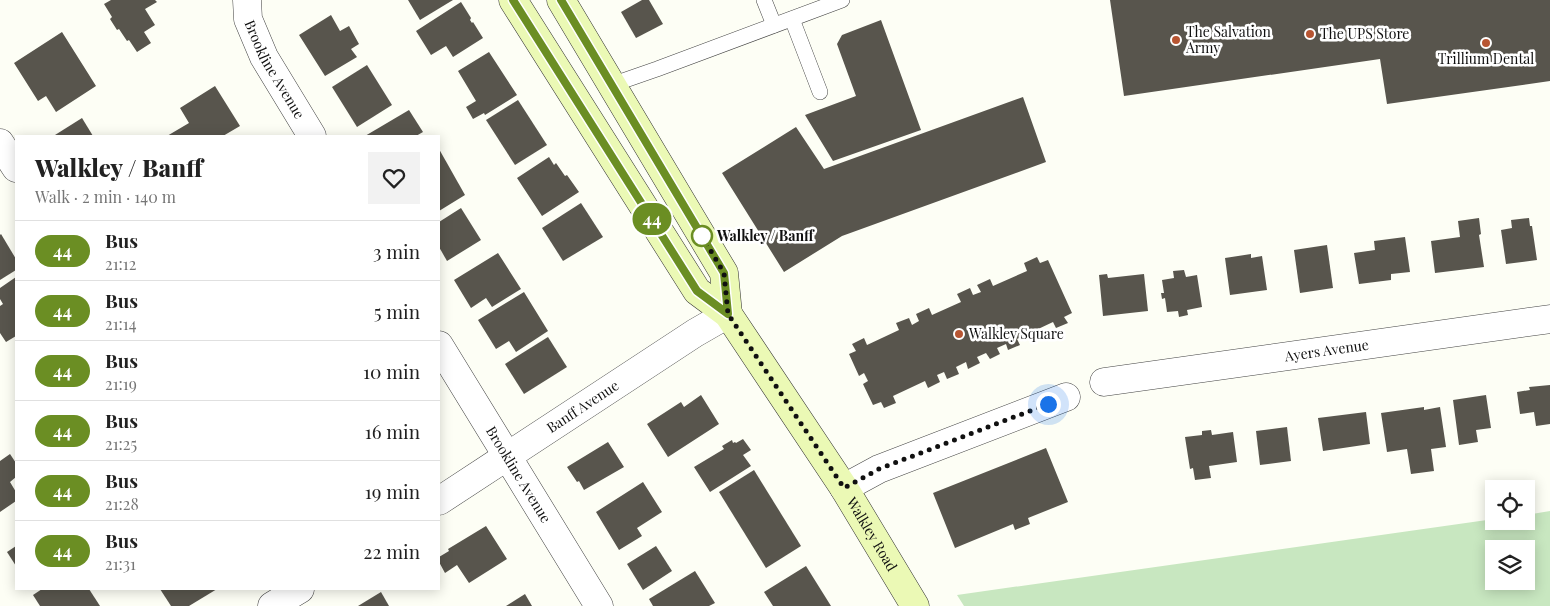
<!DOCTYPE html>
<meta charset="utf-8">
<style>
:root{--surface:#fff;--page:#f2f2f2;--text:#222;--muted:#767676;--line:#e0e0e0}
body{margin:0;font-family:"Playfair Display",serif;background:var(--page);color:var(--text);height:100vh;display:flex;flex-direction:column;font-size:19px;white-space:nowrap}
*{box-sizing:border-box;margin:0}
p{font-size:16px;color:var(--muted)}
.icon{flex:none;width:28px;height:28px;fill:none;stroke:currentColor;stroke-width:2;stroke-linecap:round;stroke-linejoin:round}
.map{position:relative;flex:1;overflow:hidden}
.drawer{position:absolute;left:15px;top:135px;width:425px;height:455px;display:flex;flex-direction:column;background:var(--surface);border-radius:0px;box-shadow:0 2px 12px #0003}
.drawer>*{flex:none}
.badge{padding:0 10px;border-radius:16px;font-size:18px;line-height:32px}
.controls{position:absolute;left:1485px;top:480px;display:grid;gap:10px}
.controls a{display:grid;place-items:center;width:50px;height:50px;border-radius:0px;background:var(--surface);box-shadow:0 2px 12px #0003;font-size:25px}
.you{position:absolute;width:25px;height:25px;margin:-12px;border:4px solid #fff;border-radius:50%;background:#1a73e8;box-shadow:0 0 0 8px #1a73e833}
.map>.badge{position:absolute;translate:-50% -50%;box-shadow:0 0 0 2px #fff}
.round{display:grid;place-items:center;flex:none;width:52px;height:52px;border-radius:0px;background:var(--page)}
.summary{display:flex;align-items:center;justify-content:space-between;height:85px;padding:0 20px}
h1{font-size:24px;font-weight:800;line-height:38px}
ul{padding:0;list-style:none}
li{display:flex;align-items:center;gap:15px;height:60px;padding:0 20px;border-top:1px solid var(--line)}
li div{flex:1}
li b{display:block;font-size:19px}
li em{font-style:normal}
li .badge{min-width:55px;font-weight:700;text-align:center}
.map>svg:first-child{display:block}
.green{fill:#c8e7c0;fill-rule:evenodd}
.building{fill:#58554d}
.lines{fill:none;stroke-linecap:round;stroke-linejoin:round}
.service-casing{stroke:#434343;stroke-width:16}
.minor-casing{stroke:#434343;stroke-width:29}
.secondary-casing{stroke:#323232;stroke-width:29}
.service{stroke:#fff;stroke-width:15}
.minor{stroke:#fff;stroke-width:28}
.secondary{stroke:#ebf9b5;stroke-width:28}
.line-casing{stroke:#fff;stroke-width:11}
.line{stroke:#6b8e23;stroke-width:8}
.walk{stroke:#101010;stroke-width:5;stroke-dasharray:0 9}
.poi-dot{fill:#b75532;stroke:#fff;stroke-width:2}
.stop-dot{fill:#fff;stroke:#6b8e23;stroke-width:2.5}
.labels{text-anchor:middle;stroke-width:5;stroke-linejoin:round;paint-order:stroke}
.poi-label{font-size:14px;fill:#101010;stroke:#fff;text-anchor:start}
.street-label{font-size:14px;fill:#101010;stroke:#fff}
.stop-label{font-size:14px;font-weight:bold;fill:#101010;stroke:#fff;text-anchor:start}
</style>
<div class="map">
<svg width="1550" height="606" viewBox="0 0 1550 606">
<rect width="100%" height="100%" fill="#fdfef5"/>
<path class="green" d="M1550 511V606H964L957 595 1494 519V521H1526V515ZM1494 549H1526V581H1494Z"/>
<g class="building">
<polygon points="111,0 155,0 157,2 145,9 155,25 144,32 151,43 137,52 129,40 127,41 119,29 117,30 110,19 112,17 104,4"/>
<polygon points="408,0 453,0 420,20"/>
<polygon points="642,0 649,0 663,24 636,38 621,12"/>
<polygon points="1110,0 1550,0 1550,81 1387,104 1380,59 1124,96"/>
<polygon points="461,2 471,18 470,20 472,23 473,22 483,38 453,57 446,46 431,55 416,31"/>
<polygon points="331,15 340,31 349,26 359,44 351,49 357,57 325,76 299,35"/>
<polygon points="881,20 921,130 833,161 805,115 856,96 837,44 842,35"/>
<polygon points="62,32 96,86 56,112 46,96 38,101 14,63"/>
<polygon points="489,52 517,95 485,115 484,113 473,119 466,107 476,101 458,71"/>
<polygon points="367,65 392,105 357,127 332,87"/>
<polygon points="215,86 240,126 223,136 167,136 189,123 180,108"/>
<polygon points="1023,97 1046,162 842,236 784,272 722,173 796,127 824,169"/>
<polygon points="518,100 547,145 515,165 486,120"/>
<polygon points="409,110 423,132 416,136 365,136"/>
<polygon points="82,118 93,136 56,136 55,135"/>
<polygon points="439,149 465,195 439,211"/>
<polygon points="549,157 554,165 556,163 565,176 567,175 579,192 542,216 517,178"/>
<polygon points="581,203 603,237 563,261 542,228"/>
<polygon points="461,208 481,240 447,261 439,247 439,222"/>
<polygon points="1479,218 1481,234 1479,235 1484,267 1435,273 1431,241 1460,237 1458,221"/>
<polygon points="1529,218 1530,226 1532,226 1537,260 1506,264 1501,230 1512,228 1511,220"/>
<polygon points="1,234 16,259 16,270 0,280 0,235"/>
<polygon points="1405,237 1410,272 1391,274 1391,280 1359,284 1354,253 1375,250 1374,241"/>
<polygon points="1327,245 1333,288 1300,293 1294,250"/>
<polygon points="498,253 521,289 492,307 486,298 471,308 454,280"/>
<polygon points="1251,254 1251,258 1262,256 1267,290 1230,295 1225,258"/>
<polygon points="1037,257 1040,263 1048,260 1072,313 1064,317 1068,323 1056,328 1053,322 1017,339 1020,345 1008,350 1006,344 997,348 1000,354 990,359 986,353 977,357 980,363 968,369 966,362 956,367 959,374 947,379 944,372 937,375 940,382 928,388 925,381 893,396 896,403 884,408 881,402 873,405 863,384 868,381 864,373 859,376 849,354 856,351 852,344 864,338 867,345 899,330 896,323 909,318 912,325 919,321 916,314 929,308 932,315 961,302 957,294 970,288 973,295 981,292 977,285 990,279 993,286 1027,271 1024,263"/>
<polygon points="1184,270 1186,277 1197,275 1202,307 1187,310 1188,315 1179,317 1178,311 1167,312 1165,298 1162,299 1161,293 1164,293 1162,280 1174,278 1173,271"/>
<polygon points="1107,274 1108,278 1144,274 1148,311 1103,316 1099,275"/>
<polygon points="16,277 16,336 6,342 0,333 0,306 3,304 0,299 0,288"/>
<polygon points="524,292 548,331 516,352 509,341 496,349 478,320"/>
<polygon points="548,337 567,367 524,394 505,364"/>
<polygon points="1550,385 1550,424 1536,426 1534,412 1520,414 1517,392 1530,390 1529,387"/>
<polygon points="701,395 719,424 668,457 647,424 681,402 684,407"/>
<polygon points="1486,395 1491,428 1476,430 1478,442 1459,445 1453,400"/>
<polygon points="1424,407 1424,410 1440,407 1446,447 1431,449 1434,471 1411,474 1407,449 1387,452 1381,413"/>
<polygon points="1366,412 1370,444 1323,451 1318,418"/>
<polygon points="1287,427 1291,461 1260,465 1256,431"/>
<polygon points="1211,430 1212,435 1233,432 1237,462 1209,466 1211,478 1195,480 1193,468 1190,469 1185,437 1202,435 1202,431"/>
<polygon points="743,439 751,450 743,455 751,466 710,492 694,467 724,449 722,446 732,440 733,443 735,442 736,443"/>
<polygon points="608,442 624,467 584,490 579,481 577,482 567,467"/>
<polygon points="1046,448 1068,502 1028,518 1030,524 1015,530 1013,524 955,548 933,493"/>
<polygon points="10,454 16,463 16,477 10,482 16,492 16,501 0,512 0,461"/>
<polygon points="754,470 801,546 766,568 719,492"/>
<polygon points="643,482 662,512 637,528 642,536 619,550 596,512"/>
<polygon points="486,526 507,559 469,583 457,565 445,573 439,562 439,557 449,551 448,549"/>
<polygon points="16,546 16,566 7,552"/>
<polygon points="656,546 672,571 643,590 627,564"/>
<polygon points="806,566 831,606 773,606 764,592"/>
<polygon points="695,571 715,603 709,606 653,606 649,599"/>
<polygon points="42,589 89,589 100,606 40,606 33,595"/>
<polygon points="160,589 217,589 189,606 171,606"/>
<polygon points="381,592 389,606 358,606"/>
<polygon points="525,594 532,606 506,606"/>
</g>
<g class="lines">
<g class="service-casing">
<g id="service">
<polyline points="764,0 774,25"/>
<polyline points="792,19 820,92"/>
<polyline points="611,85 657,69 842,0"/>
</g>
</g>
<g class="minor-casing">
<g id="minor">
<path id="s1" d="M247 0 248 19 264 57 312 136"/>
<polyline points="0,143 16,168"/>
<path id="s2" d="M439 345 599 606"/>
<path id="s3" d="M1104 382 1550 319"/>
<polyline points="844,488 879,469 1066,397"/>
<path id="s4" d="M439 501 695 333 728 314"/>
<polyline points="272,606 300,589"/>
</g>
</g>
<g class="secondary-casing">
<g id="secondary">
<path id="s5" d="M513 0 697 291 728 314 844 488 915 606"/>
<polyline points="561,0 724,273 728,314"/>
</g>
</g>
<use href="#service" class="service"/>
<use href="#minor" class="minor"/>
<use href="#secondary" class="secondary"/>
</g>
<g class="lines">
<g class="line-casing">
<polyline id="line" points="513,0 697,291 728,314 724,273 561,0"/>
</g>
<use href="#line" class="line"/>
<polyline class="walk" points="702,236 724,273 728,314 844,488 879,469 1048,404"/>
</g>
<g class="poi-dot">
<circle cx="1310" cy="34" r="5"/>
<circle cx="1176" cy="40" r="5"/>
<circle cx="1486" cy="43" r="5"/>
<circle cx="959" cy="334" r="5"/>
</g>
<circle class="stop-dot" cx="702" cy="236" r="10"/>
<g class="labels">
<g class="poi-label">
<text x="1186" y="37">The Salvation<tspan x="1186" dy="16">Army</tspan></text>
<text x="1320" y="39">The UPS Store</text>
<text x="1486" y="64" text-anchor="middle">Trillium Dental</text>
<text x="969" y="339">Walkley Square</text>
</g>
<g class="street-label">
<text dy="5" stroke="none"><textPath href="#s1" startOffset="76">Brookline Avenue</textPath></text>
<text dy="5" stroke="none"><textPath href="#s3" startOffset="225">Ayers Avenue</textPath></text>
<text dy="5" stroke="none"><textPath href="#s4" startOffset="172">Banff Avenue</textPath></text>
<text dy="5" stroke="none"><textPath href="#s2" startOffset="152">Brookline Avenue</textPath></text>
<text dy="5" stroke="none"><textPath href="#s5" startOffset="646">Walkley Road</textPath></text>
</g>
<g class="stop-label">
<text x="717" y="241">Walkley / Banff</text>
</g>
</g>
</svg>
<div class="controls">
<a><svg class="icon" aria-label="locate" viewBox="0 0 24 24"><circle cx="12" cy="12" r="6"/><path d="M12 2v4M12 18v4M2 12h4M18 12h4"/></svg></a>
<a><svg class="icon" aria-label="layers" viewBox="0 0 24 24"><path d="M12 4l9 5-9 5-9-5zM3 14l9 5 9-5"/></svg></a>
</div>
<div class="you" style="left:1048px;top:404px"></div>
<b class="badge" style="left:652px;top:219px;background:#6b8e23;color:#fff">44</b>
<section class="drawer">
<div class="summary"><div><h1>Walkley / Banff</h1><p>Walk · 2 min · 140 m</p></div><a class="round"><svg class="icon" aria-label="heart" viewBox="0 0 24 24"><path d="M12 20l-8-8c-3-5 5-10 8-4 3-6 11-1 8 4z"/></svg></a></div>
<ul>
<li><span class="badge" style="background:#6b8e23;color:#fff">44</span><div><b>Bus</b><p>21:12</p></div><em>3 min</em></li>
<li><span class="badge" style="background:#6b8e23;color:#fff">44</span><div><b>Bus</b><p>21:14</p></div><em>5 min</em></li>
<li><span class="badge" style="background:#6b8e23;color:#fff">44</span><div><b>Bus</b><p>21:19</p></div><em>10 min</em></li>
<li><span class="badge" style="background:#6b8e23;color:#fff">44</span><div><b>Bus</b><p>21:25</p></div><em>16 min</em></li>
<li><span class="badge" style="background:#6b8e23;color:#fff">44</span><div><b>Bus</b><p>21:28</p></div><em>19 min</em></li>
<li><span class="badge" style="background:#6b8e23;color:#fff">44</span><div><b>Bus</b><p>21:31</p></div><em>22 min</em></li>
</ul>
</section>
</div>
